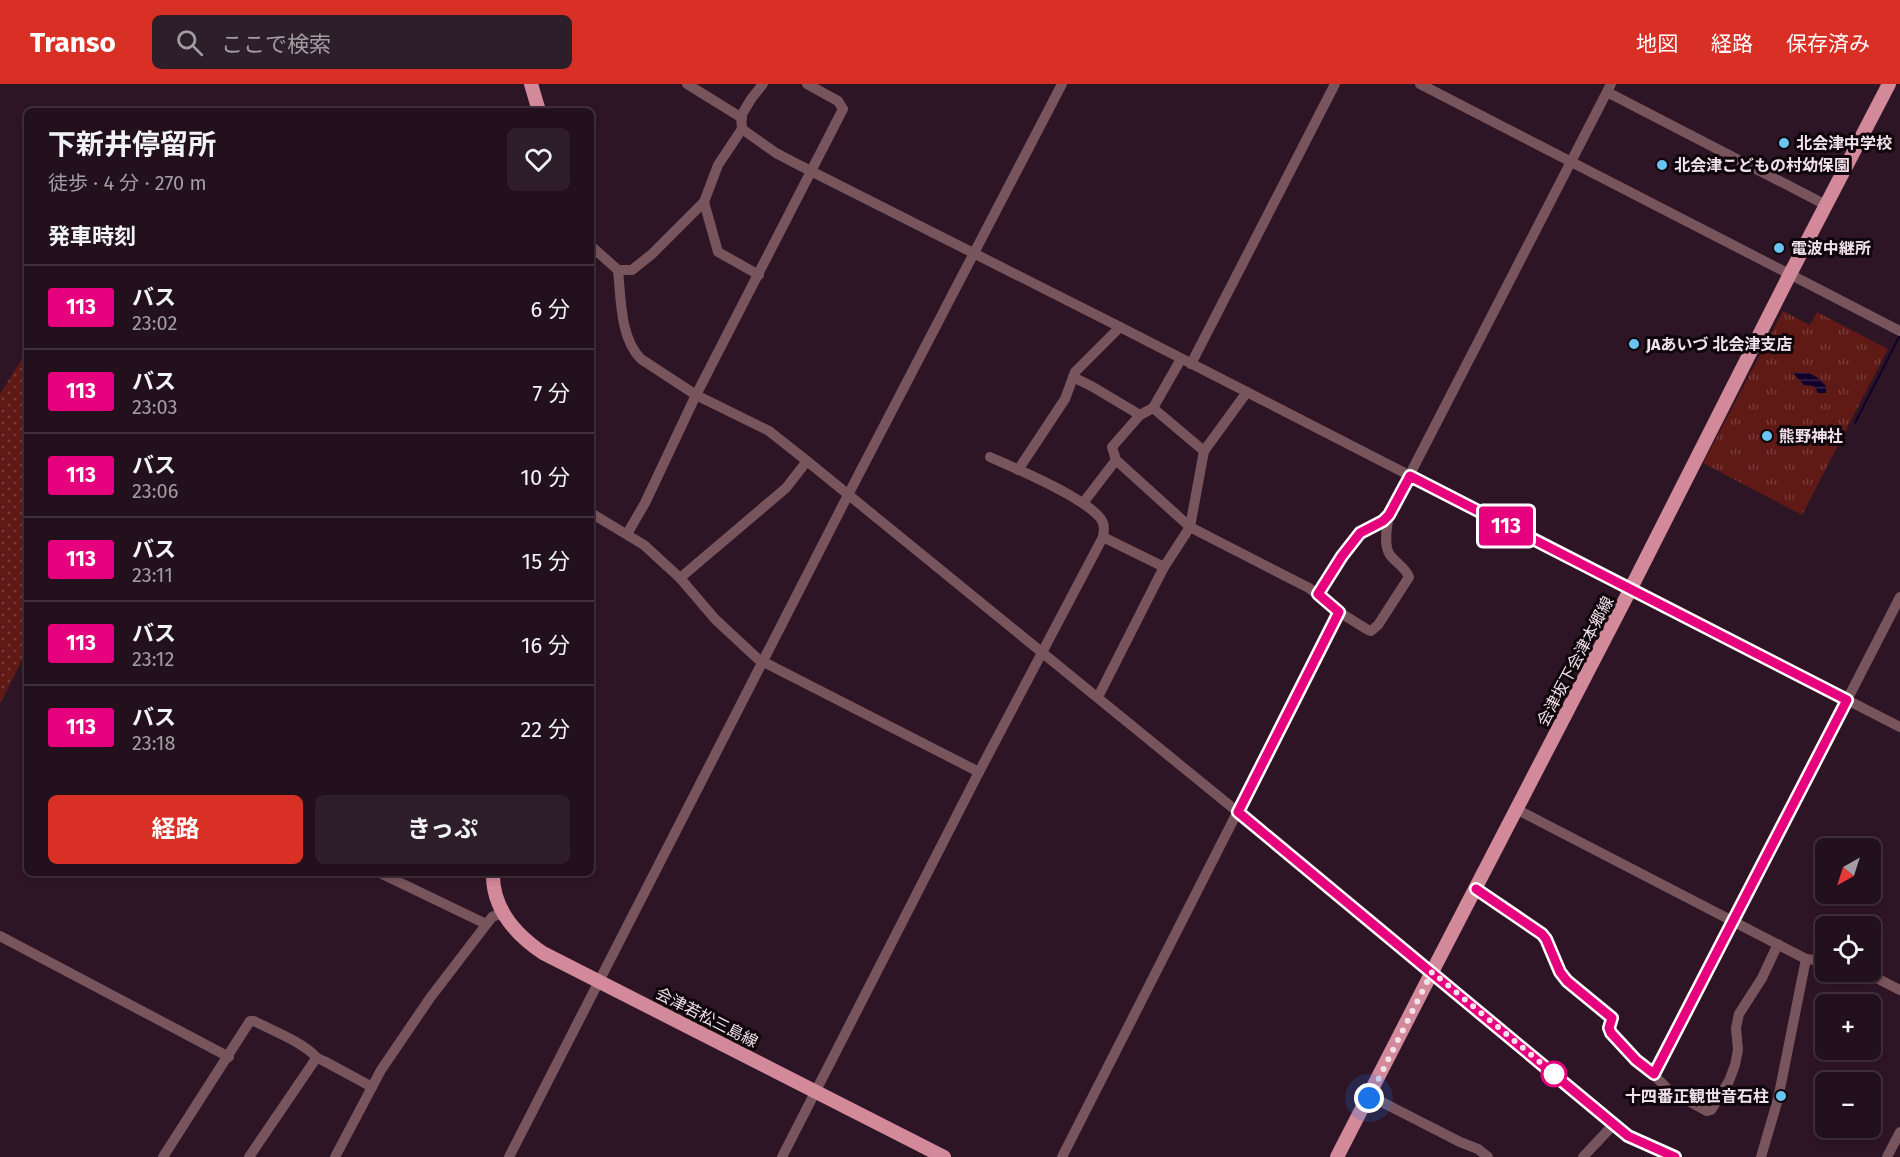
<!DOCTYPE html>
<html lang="ja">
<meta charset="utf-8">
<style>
:root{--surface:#22101c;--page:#2e1e29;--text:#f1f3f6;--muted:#a29da3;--line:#3f303b;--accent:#d93025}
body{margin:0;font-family:"Fira Sans","Noto Sans JP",sans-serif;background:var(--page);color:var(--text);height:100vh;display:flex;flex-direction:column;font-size:22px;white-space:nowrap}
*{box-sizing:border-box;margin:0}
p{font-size:20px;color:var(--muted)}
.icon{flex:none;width:33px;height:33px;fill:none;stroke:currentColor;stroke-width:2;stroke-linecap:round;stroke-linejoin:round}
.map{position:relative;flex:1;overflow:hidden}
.panel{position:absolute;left:24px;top:24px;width:570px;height:768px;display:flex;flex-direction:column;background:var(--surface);border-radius:9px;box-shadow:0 3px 9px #0003,0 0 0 2px var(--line)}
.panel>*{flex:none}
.badge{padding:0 12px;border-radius:4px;font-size:21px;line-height:39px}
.needle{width:39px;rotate:219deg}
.controls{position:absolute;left:1815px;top:754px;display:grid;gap:12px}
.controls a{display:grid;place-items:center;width:66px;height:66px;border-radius:9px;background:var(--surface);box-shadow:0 3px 9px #0003,0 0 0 2px var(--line);font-size:30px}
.you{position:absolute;width:30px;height:30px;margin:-15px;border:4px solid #fff;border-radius:50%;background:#1a73e8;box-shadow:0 0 0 9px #1a73e833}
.map>.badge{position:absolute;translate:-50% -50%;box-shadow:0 0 0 3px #fff}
h2{padding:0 24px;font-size:22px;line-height:54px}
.round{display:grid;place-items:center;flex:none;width:63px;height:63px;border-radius:9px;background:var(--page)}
.overview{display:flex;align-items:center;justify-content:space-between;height:102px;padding:0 24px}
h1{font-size:28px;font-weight:700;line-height:45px}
.action{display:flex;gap:12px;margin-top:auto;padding:12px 24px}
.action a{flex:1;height:69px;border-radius:9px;background:var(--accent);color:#fff;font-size:24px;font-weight:700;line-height:69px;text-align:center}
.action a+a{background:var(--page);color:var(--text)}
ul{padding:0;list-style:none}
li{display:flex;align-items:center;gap:18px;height:84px;padding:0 24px;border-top:2px solid var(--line)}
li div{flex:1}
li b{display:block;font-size:22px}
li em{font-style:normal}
li .badge{min-width:66px;font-weight:700;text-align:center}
header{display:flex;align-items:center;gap:36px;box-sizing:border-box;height:84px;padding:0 30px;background:var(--accent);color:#fff}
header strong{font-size:28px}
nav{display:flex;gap:33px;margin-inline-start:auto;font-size:21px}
.search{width:420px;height:54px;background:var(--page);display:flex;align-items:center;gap:15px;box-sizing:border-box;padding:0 21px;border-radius:9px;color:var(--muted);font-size:22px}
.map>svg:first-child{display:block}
.grass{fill:url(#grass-dots)}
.park{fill:url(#park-tufts)}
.water{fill:url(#water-rules)}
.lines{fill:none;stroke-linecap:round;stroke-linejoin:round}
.stream{stroke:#110029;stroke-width:2}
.minor{stroke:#78545c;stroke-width:10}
.major{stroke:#d2899a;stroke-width:14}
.line-casing{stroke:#fff;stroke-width:14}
.line{stroke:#e6007e;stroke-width:9}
.walk{stroke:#f2e1ea;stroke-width:6;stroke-dasharray:0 10.8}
.poi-dot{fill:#69c4f1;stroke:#0f060b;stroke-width:2}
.stop-dot{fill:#fff;stroke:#e6007e;stroke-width:3}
.labels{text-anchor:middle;stroke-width:6;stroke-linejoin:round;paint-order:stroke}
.poi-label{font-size:16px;font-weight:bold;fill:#f2e1ea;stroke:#0f060b;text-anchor:start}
.street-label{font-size:16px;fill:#f2e1ea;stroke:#0f060b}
</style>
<header>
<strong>Transo</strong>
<div class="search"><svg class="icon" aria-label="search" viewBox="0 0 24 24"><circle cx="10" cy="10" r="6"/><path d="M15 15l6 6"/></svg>ここで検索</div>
<nav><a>地図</a><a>経路</a><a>保存済み</a></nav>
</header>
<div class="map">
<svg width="1900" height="1073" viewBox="0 0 1900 1073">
<defs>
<pattern id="grass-dots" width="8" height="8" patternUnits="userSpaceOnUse" patternTransform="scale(1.5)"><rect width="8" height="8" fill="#5f1a16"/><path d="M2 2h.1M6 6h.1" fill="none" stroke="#763b38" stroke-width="1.8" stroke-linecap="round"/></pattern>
<pattern id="park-tufts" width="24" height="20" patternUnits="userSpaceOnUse" patternTransform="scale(1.5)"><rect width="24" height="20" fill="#5f1a16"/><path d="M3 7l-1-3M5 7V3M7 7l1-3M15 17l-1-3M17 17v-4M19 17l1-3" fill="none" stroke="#763b38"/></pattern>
<pattern id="water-rules" width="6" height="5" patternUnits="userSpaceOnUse" patternTransform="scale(1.5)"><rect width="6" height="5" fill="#110029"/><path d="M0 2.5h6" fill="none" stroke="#342548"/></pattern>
</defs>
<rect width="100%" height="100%" fill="#2e1525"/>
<polygon class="grass" points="27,267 27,566 0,620 0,310"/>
<polygon class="park" points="1783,227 1810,241 1817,228 1888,265 1802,431 1703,379"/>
<polygon class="water" points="1796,288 1809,289 1818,294 1826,302 1826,309 1818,309 1814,302 1804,301 1793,289"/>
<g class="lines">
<polyline class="stream" points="1855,339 1900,251"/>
<g class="minor">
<polyline points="687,0 742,34"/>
<polyline points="1420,0 1900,247"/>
<polyline points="1607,8 1826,121"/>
<polyline points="742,45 776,69 793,78 1120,243 1900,643"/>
<polyline points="591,162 618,186 632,186 652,170 704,118"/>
<path d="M618 186C621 215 620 254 641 275L696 311 769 347 807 377 1309 786 1628 1052 1675 1073"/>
<polyline points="759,191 718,168 704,118 718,81 742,45 741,32 751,15 763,0"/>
<polyline points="1191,280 1335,0"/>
<polyline points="1073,293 1093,303 1140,331"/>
<polyline points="1153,324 1181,275"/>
<path d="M1204 367 1153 324 1140 331 1112 363 1116 376 1190 443 1309 504 1339 528 1368 546 1371 547 1378 541 1409 493C1405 483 1396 479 1390 471 1383 461 1387 442 1389 431"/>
<polyline points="1018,386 1065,315 1075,288 1120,243"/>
<polyline points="1083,419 1116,376"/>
<polyline points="591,429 644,461 680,494 715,535 758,575 979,688"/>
<polyline points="627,450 645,419 696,311 843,25 838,17 807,0"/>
<polyline points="1103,453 1164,483"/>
<polyline points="680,494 786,404 807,377"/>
<path d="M1318 510C1330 491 1344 462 1361 448 1370 441 1380 439 1389 431L1611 0"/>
<polyline points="1098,613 1164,483 1190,443 1204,367 1247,308"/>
<polyline points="1516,725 1806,875 1826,877"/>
<polyline points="380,789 486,840"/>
<polyline points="1476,805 1542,851 1546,855 1560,888 1567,897 1612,934 1609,944 1611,949 1670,1007 1707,1027 1711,1026 1729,997 1735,981 1738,966 1736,944 1739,930 1762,894 1778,860"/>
<polyline points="0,852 229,973"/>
<polyline points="1865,888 1900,906"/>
<polyline points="1654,991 1900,513"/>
<polyline points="1370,1012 1460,1058 1478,1065 1488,1073"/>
<path d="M163 1073 250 937H254C273 947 303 958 317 974"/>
<polyline points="249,1073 315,976 317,974 324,977 372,1003"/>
<polyline points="335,1073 381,986 430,914 492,833 502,829"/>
<polyline points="509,1073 848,411 1062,0"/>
<path d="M782 1073 979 688 1103 453C1104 447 1105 441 1101 435 1084 413 1017 385 990 373"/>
<polyline points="1062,1073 1339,528"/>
<polyline points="1583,1073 1614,1040"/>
<polyline points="1761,1073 1778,1015 1806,875"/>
<polyline points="1887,1073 1900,1048"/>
</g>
<g class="major">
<polyline points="531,0 539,27"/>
<path d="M493 789C492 825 515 850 543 869L944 1073"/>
<polyline points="1337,1073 1432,888 1630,506 1790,190 1889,0"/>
</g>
</g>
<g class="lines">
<g class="line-casing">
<polyline id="line" points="1476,805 1542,850 1546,855 1560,888 1567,897 1612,934 1609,944 1611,949 1636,976 1654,990 1847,616 1410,392 1389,431 1383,437 1360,449 1342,472 1318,510 1339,528 1238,728 1628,1052 1675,1073"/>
</g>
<use href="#line" class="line"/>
<polyline class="walk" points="1369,1014 1432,888 1559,994 1554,990"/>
</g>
<g class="poi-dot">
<circle cx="1784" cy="59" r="6"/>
<circle cx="1662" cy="81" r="6"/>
<circle cx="1779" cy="164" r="6"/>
<circle cx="1634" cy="260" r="6"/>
<circle cx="1767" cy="352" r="6"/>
<circle cx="1781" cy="1012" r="6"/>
</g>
<circle class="stop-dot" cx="1554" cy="990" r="12"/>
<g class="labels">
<g class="poi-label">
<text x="1796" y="65">北会津中学校</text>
<text x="1674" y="87">北会津こどもの村幼保園</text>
<text x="1791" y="170">電波中継所</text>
<text x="1646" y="266">JAあいづ 北会津支店</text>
<text x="1779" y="358">熊野神社</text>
<text x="1769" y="1018" text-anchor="end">十四番正観世音石柱</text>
</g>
<g class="street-label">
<text transform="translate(1575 577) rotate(-62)" y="6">会津坂下会津本郷線</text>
<text transform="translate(707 933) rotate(27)" y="6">会津若松三島線</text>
</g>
</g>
</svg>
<div class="controls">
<a><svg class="needle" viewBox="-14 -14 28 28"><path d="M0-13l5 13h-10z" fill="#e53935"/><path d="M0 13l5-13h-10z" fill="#a29da3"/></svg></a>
<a><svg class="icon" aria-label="locate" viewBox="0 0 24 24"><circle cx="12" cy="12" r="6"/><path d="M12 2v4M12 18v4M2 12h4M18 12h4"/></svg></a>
<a>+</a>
<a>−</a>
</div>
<div class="you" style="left:1369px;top:1014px"></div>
<b class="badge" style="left:1506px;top:442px;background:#e6007e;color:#fff">113</b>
<section class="panel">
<div class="overview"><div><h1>下新井停留所</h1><p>徒歩 · 4 分 · 270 m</p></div><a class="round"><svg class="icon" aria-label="heart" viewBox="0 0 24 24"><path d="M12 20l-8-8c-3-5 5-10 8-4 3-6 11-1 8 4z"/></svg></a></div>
<h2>発車時刻</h2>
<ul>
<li><span class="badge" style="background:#e6007e;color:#fff">113</span><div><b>バス</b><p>23:02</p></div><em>6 分</em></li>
<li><span class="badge" style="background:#e6007e;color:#fff">113</span><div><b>バス</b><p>23:03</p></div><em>7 分</em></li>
<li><span class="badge" style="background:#e6007e;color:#fff">113</span><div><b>バス</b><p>23:06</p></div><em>10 分</em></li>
<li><span class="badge" style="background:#e6007e;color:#fff">113</span><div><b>バス</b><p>23:11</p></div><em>15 分</em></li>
<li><span class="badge" style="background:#e6007e;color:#fff">113</span><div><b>バス</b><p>23:12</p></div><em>16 分</em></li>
<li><span class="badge" style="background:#e6007e;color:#fff">113</span><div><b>バス</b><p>23:18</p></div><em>22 分</em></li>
</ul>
<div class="action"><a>経路</a><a>きっぷ</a></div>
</section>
</div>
